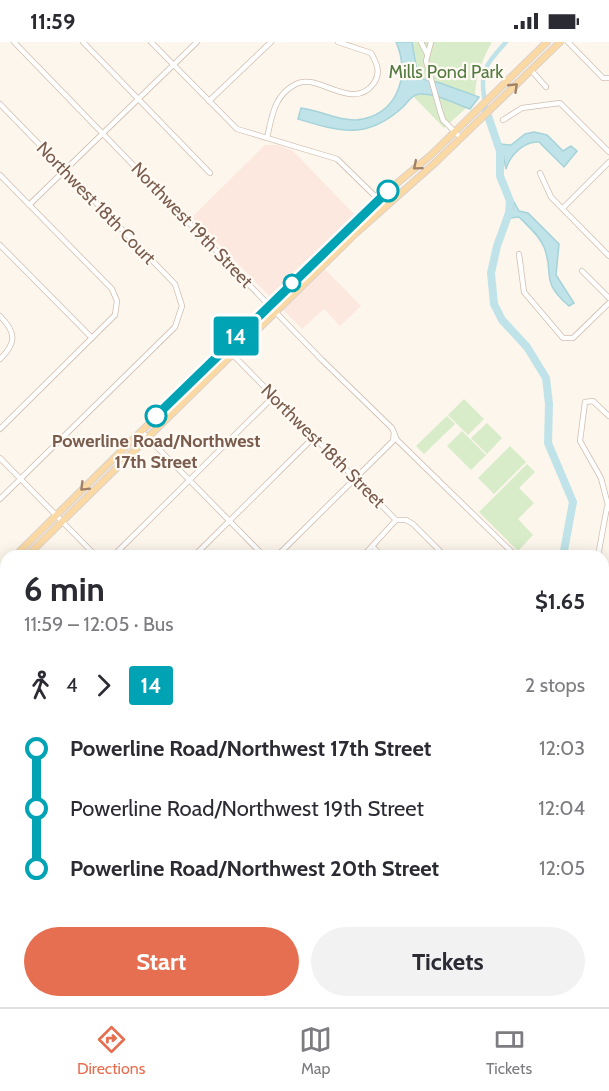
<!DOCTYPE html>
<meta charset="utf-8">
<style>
:root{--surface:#fff;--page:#f2f2f3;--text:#2b2b33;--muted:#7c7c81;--line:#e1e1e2;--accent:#e76f51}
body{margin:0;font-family:Cabin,sans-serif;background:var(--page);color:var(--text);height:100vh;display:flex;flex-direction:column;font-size:22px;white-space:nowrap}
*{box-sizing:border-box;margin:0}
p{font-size:20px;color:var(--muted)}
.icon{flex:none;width:33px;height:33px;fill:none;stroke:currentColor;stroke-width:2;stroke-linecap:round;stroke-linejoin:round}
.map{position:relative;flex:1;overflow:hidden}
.drawer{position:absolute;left:0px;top:508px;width:609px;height:458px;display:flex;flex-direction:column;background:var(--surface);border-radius:18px 18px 0 0;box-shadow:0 3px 15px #0003}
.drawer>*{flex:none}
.badge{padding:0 12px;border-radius:4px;font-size:21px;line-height:39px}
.map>.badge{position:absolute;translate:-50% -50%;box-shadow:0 0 0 3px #fff}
.legs{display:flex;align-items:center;gap:9px;height:66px;padding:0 24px;font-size:20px}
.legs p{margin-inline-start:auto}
.overview{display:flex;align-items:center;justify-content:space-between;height:102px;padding:0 24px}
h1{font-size:33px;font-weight:700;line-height:45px}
.cta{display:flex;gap:12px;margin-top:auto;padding:12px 24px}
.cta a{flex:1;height:69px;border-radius:36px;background:var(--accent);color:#fff;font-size:24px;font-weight:700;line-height:69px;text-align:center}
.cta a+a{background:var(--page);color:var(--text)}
ul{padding:0 24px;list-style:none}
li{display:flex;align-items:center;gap:21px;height:60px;font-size:22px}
li i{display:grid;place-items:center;width:9px;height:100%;margin:0 8px;background:currentColor}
li i::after{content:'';width:15px;height:15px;margin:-8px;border:4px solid;border-radius:50%;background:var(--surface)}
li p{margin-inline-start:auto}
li:first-child i{background:linear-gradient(#0000 50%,currentColor 0)}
li:last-child i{background:linear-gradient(currentColor 50%,#0000 0)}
.status{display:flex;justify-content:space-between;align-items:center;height:42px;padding:0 30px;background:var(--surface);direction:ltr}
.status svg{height:16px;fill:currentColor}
.dock{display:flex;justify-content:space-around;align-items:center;height:84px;border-top:2px solid var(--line);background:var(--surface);font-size:16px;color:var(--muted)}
.dock a{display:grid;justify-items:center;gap:3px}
.dock .on{color:var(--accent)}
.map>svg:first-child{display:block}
.commercial{fill:#fde8e0}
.green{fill:#d8ecc9}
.water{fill:#bfe3e8;stroke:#a5d3da;stroke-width:1.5}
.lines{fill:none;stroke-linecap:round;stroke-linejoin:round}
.canal{stroke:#bfe3e8;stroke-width:4.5}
.river{stroke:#bfe3e8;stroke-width:8}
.minor-casing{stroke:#d1beb0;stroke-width:6}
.major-casing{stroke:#dad1cd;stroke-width:8}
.minor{stroke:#fff;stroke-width:4.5}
.major{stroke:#fbd9a5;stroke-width:6}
.oneway{stroke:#a18267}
.line-1-casing{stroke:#fff;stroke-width:14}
.line-1{stroke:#00a3b4;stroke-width:9}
.stop-1-dot{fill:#fff;stroke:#00a3b4;stroke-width:3}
.labels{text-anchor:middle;stroke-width:4.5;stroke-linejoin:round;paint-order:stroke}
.park-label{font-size:18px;fill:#537a41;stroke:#fffaf3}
.street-label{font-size:18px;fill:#7a5c4d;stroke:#fffaf3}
.stop-label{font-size:18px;font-weight:bold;fill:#7a5c4d;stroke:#fffaf3}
</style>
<div class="status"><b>11:59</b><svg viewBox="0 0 49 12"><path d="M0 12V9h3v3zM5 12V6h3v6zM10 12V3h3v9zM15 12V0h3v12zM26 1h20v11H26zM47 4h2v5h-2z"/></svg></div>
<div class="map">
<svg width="609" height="965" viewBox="0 0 609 965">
<rect width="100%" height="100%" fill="#fdf6ec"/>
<polygon class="commercial" points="265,103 278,103 293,109 356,174 314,216 361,264 340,284 324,267 302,287 192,175"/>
<g class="green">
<path d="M410 0H492C481 20 475 35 475 58L444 86 414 55 415 34Z"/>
<polygon points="464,357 484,377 468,393 448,373"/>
<polygon points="447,374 455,382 424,412 416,404"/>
<polygon points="487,381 502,396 487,412 471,396"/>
<polygon points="462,389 486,413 471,428 447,404"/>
<polygon points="510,404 526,420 494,452 478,436"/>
<polygon points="527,422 535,430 519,446 534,461 518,477 533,493 518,509 479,470"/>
</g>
<g class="water">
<path d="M396 0H412L418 36 440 41 479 55 470 67C456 62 435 51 420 52 412 52 408 60 403 65 367 98 341 90 298 77L301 66C319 68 338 79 356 78 397 75 411 33 396 0Z"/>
<path d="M534 90 547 93 563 109 571 104 577 109 564 125 539 100C524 99 510 113 506 127L501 102 511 103 525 92Z"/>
<path d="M514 160 519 169 528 171 559 202 556 233 574 261 569 264C539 238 555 233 544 205 539 193 528 184 519 175L511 176Z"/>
</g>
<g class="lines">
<path class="canal" d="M486 68C480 31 481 28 506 0"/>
<polyline class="river" points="486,68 500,109 500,134 510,159 509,171 497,204 491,231 494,262 502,278 527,305 546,336 549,362 548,401 573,460 563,514"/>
<g class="minor-casing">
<g id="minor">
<polyline points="14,0 322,318 392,386 397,398 516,514"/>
<polyline points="83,0 210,131"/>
<polyline points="151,0 237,87 337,117 378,157"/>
<polyline points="421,0 427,12"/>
<polyline points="431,0 426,19 440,69 443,78 461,96"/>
<polyline points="568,0 603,36 609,36"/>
<polyline points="531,28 546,45"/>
<polyline points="209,59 271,0"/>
<polyline points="0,62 175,242 182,264 175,285 0,457"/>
<polyline points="503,78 522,66 560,61 609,110"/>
<path d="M267 96C272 74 274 53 296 42 318 30 353 71 374 41 381 31 377 21 371 11L338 0"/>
<polyline points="540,131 551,155 609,214"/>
<polyline points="0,133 112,247 117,259 115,273 0,387"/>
<polyline points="29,163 197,0"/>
<polyline points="563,166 609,120"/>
<polyline points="0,203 92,296"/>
<polyline points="519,212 524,250 563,296 573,296 609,261"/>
<polyline points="582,229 609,256"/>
<path d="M0 274C16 290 17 301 0 317"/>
<polyline points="232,312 396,478"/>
<polyline points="609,374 593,359 585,360 580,399 601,436 609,467"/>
<polyline points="141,389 264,514"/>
<polyline points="0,416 96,514"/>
<polyline points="396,478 406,478 413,482 444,513"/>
<polyline points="373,505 382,514"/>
<polyline points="113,514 274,354"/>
<polyline points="194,514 314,395"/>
<polyline points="277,514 393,399 394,391"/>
<polyline points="363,514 396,478"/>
<polyline points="598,514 607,465"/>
<polyline points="603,537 609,536"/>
<polyline points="0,588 6,594"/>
<polyline points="0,624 6,618"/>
<polyline points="0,707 6,701"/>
<polyline points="0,757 6,763"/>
<polyline points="603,780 609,786"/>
<polyline points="0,790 6,784"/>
<polyline points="603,872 609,878"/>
<polyline points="0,875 6,869"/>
<polyline points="0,929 6,935"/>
<polyline points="603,947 609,953"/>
<polyline points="31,960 37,965"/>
<polyline points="202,960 207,965"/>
<polyline points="369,960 374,965"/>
<polyline points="539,960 544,965"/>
<polyline points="0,962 6,956"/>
<polyline points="81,965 86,960"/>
<polyline points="163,965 168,960"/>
<polyline points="246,965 251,960"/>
<polyline points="327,965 332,960"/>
<polyline points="492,965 497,960"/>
</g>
</g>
<g class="major-casing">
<g id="major">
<polyline points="15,514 324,209 378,157 431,113 547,0"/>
<polyline points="27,514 356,191 436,120 560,0"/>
<polyline points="0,530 6,524"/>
<polyline points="0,542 6,536"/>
<polyline points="603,673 609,660"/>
<polyline points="410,965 415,960"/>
</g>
</g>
<use href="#minor" class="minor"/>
<use href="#major" class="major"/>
</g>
<defs><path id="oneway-chevron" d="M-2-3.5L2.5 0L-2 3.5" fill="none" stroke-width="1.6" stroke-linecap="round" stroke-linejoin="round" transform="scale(1.5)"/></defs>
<g class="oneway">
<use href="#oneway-chevron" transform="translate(514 45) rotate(-44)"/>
<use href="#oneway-chevron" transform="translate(417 124) rotate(140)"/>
<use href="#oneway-chevron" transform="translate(84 445) rotate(135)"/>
</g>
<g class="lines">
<g class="line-1-casing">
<polyline id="line-1" points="156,374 388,149"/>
</g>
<use href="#line-1" class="line-1"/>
</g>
<g class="stop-1-dot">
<circle cx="388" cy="149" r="10"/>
<circle cx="292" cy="241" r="8"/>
<circle cx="156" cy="374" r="10"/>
</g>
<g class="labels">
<g class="park-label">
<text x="446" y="36">Mills Pond Park</text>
</g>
<g class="street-label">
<text transform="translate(96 161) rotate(46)" y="6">Northwest 18th Court</text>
<text transform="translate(192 183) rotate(46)" y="6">Northwest 19th Street</text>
<text transform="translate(323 404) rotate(45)" y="6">Northwest 18th Street</text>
</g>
<g class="stop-label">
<text x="156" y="405">Powerline Road/Northwest<tspan x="156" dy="21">17th Street</tspan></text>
</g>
</g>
</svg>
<b class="badge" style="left:236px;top:294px;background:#00a3b4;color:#fff">14</b>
<section class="drawer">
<div class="overview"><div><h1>6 min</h1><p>11:59 – 12:05 · Bus</p></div><b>$1.65</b></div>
<div class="legs"><svg class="icon" aria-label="walk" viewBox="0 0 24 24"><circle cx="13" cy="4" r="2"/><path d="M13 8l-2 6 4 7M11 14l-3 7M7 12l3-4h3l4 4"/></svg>4<svg class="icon" aria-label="forward" viewBox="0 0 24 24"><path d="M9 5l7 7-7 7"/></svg><b class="badge" style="background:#00a3b4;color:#fff">14</b><p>2 stops</p></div>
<ul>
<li><i style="color:#00a3b4"></i><b>Powerline Road/Northwest 17th Street</b><p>12:03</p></li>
<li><i style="color:#00a3b4"></i><span>Powerline Road/Northwest 19th Street</span><p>12:04</p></li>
<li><i style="color:#00a3b4"></i><b>Powerline Road/Northwest 20th Street</b><p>12:05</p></li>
</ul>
<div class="cta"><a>Start</a><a>Tickets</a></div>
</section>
</div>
<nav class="dock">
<a class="on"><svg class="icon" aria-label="directions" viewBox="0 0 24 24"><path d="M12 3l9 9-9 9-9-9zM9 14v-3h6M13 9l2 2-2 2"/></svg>Directions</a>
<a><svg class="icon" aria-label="map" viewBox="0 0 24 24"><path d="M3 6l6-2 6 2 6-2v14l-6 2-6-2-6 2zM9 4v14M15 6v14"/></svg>Map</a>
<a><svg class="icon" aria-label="tickets" viewBox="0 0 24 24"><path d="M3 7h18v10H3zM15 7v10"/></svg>Tickets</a>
</nav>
